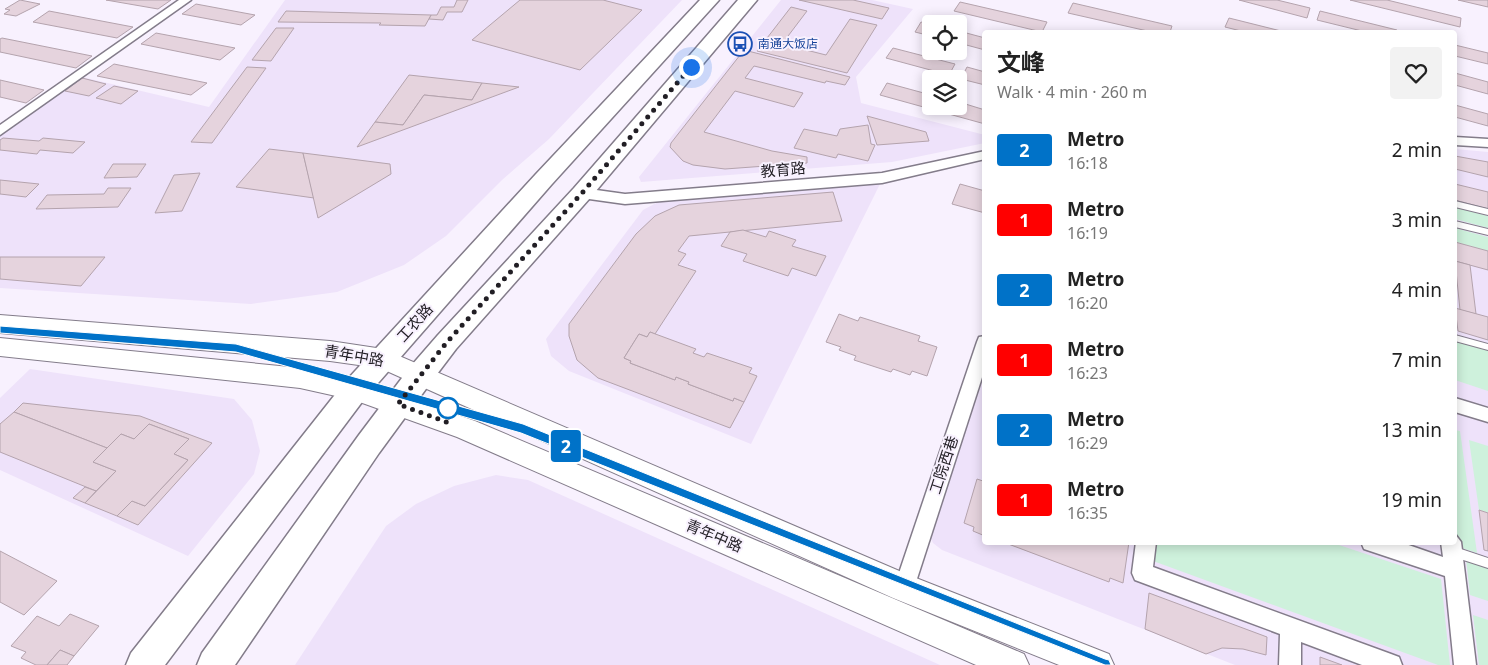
<!DOCTYPE html>
<meta charset="utf-8">
<style>
:root{--surface:#fff;--page:#f2f2f2;--text:#222;--muted:#767676}
body{margin:0;font-family:"Noto Sans","Noto Sans SC",sans-serif;background:var(--page);color:var(--text);height:100vh;display:flex;flex-direction:column;font-size:19px;white-space:nowrap}
*{box-sizing:border-box;margin:0}
p{font-size:16px;color:var(--muted)}
.icon{flex:none;width:28px;height:28px;fill:none;stroke:currentColor;stroke-width:2;stroke-linecap:round;stroke-linejoin:round}
.map{position:relative;flex:1;overflow:hidden}
.drawer{position:absolute;left:982px;top:30px;width:475px;height:515px;display:flex;flex-direction:column;background:var(--surface);border-radius:5px;box-shadow:0 2px 12px #0003}
.drawer>*{flex:none}
.badge{padding:0 10px;border-radius:4px;font-size:18px;line-height:32px}
.buttons{position:absolute;left:922px;top:15px;display:grid;gap:10px}
.buttons a{display:grid;place-items:center;width:45px;height:45px;border-radius:5px;background:var(--surface);box-shadow:0 2px 12px #0003;font-size:25px}
.you{position:absolute;width:25px;height:25px;margin:-12px;border:4px solid #fff;border-radius:50%;background:#1a73e8;box-shadow:0 0 0 8px #1a73e833}
.map>.badge{position:absolute;translate:-50% -50%;box-shadow:0 0 0 2px #fff}
.round{display:grid;place-items:center;flex:none;width:52px;height:52px;border-radius:5px;background:var(--page)}
.overview{display:flex;align-items:center;justify-content:space-between;height:85px;padding:0 15px}
h1{font-size:24px;font-weight:700;line-height:38px}
ul{padding:0;list-style:none}
li{display:flex;align-items:center;gap:15px;height:70px;padding:0 15px}
li div{flex:1}
li b{display:block;font-size:19px}
li em{font-style:normal}
li .badge{min-width:55px;font-weight:700;text-align:center}
.map>svg:first-child{display:block}
.built{fill:#eee2fa}
.green{fill:#cef1dc}
.building{fill:#e5d3dd;stroke:#b4a3ad}
.lines{fill:none;stroke-linecap:round;stroke-linejoin:round}
.service-casing{stroke:#837c8a;stroke-width:2}
.minor-casing{stroke:#837c8a;stroke-width:3}
.secondary-casing{stroke:#837c8a;stroke-width:2}
.primary-casing{stroke:#837c8a;stroke-width:3}
.service{fill:#fff;fill-rule:evenodd}
.minor{fill:#fff;fill-rule:evenodd}
.secondary{fill:#fff;fill-rule:evenodd}
.primary{fill:#fff;fill-rule:evenodd}
.line{fill:#0072c8;stroke:#fff}
.walk{stroke:#211e24;stroke-width:5;stroke-dasharray:0 9}
.stop-dot{fill:#fff;stroke:#0072c8;stroke-width:2.5}
.labels{text-anchor:middle;stroke-width:4;stroke-linejoin:round;paint-order:stroke}
.far-transit-label{font-size:12px;fill:#164399;stroke:#f8f1fe;text-anchor:start}
.street-label{font-size:15px;fill:#211e24;stroke:#f8f1fe}
</style>
<div class="map">
<svg width="1488" height="665" viewBox="0 0 1488 665">
<rect width="100%" height="100%" fill="#f8f1fe"/>
<g class="built">
<polygon points="285,0 682,0 549,139 502,180 446,236 404,265 337,292 251,304 0,288 0,134 82,77 209,107"/>
<polygon points="781,0 872,0 913,9 856,77 861,103 985,135 985,143 892,162 641,182 639,177"/>
<polygon points="1455,149 1488,152 1488,665 1235,665 942,550 933,543 929,535 985,369 985,542 1455,542"/>
<polygon points="880,184 751,444 569,371 551,356 546,339 643,210 660,201"/>
<polygon points="30,369 234,399 252,420 260,451 254,474 188,556 0,470 0,398"/>
<polygon points="496,475 528,480 940,665 295,665 386,526 416,504 454,486"/>
</g>
<g class="green">
<polygon points="1455,207 1488,216 1488,228 1455,219"/>
<polygon points="1455,228 1488,237 1488,251 1455,242"/>
<polygon points="1455,341 1488,350 1488,391 1455,380"/>
<polygon points="1455,430 1460,431 1477,553 1452,545 1455,542"/>
<polygon points="1469,440 1488,446 1488,513 1479,510"/>
<polygon points="1155,543 1333,543 1441,579 1450,665 1438,665 1153,561"/>
<polygon points="1466,559 1488,567 1488,601 1470,595"/>
<polygon points="1473,615 1488,620 1488,665 1479,665"/>
</g>
<g class="building">
<polygon points="20,0 40,4 16,16 4,14 10,10 5,9"/>
<polygon points="106,0 171,0 158,9"/>
<polygon points="457,0 468,0 462,12 447,12 443,20 429,19 431,15 437,15 441,7 454,7"/>
<polygon points="520,0 603,0 642,10 580,70 472,40"/>
<polygon points="799,0 853,0 889,8 882,19"/>
<polygon points="1239,0 1277,0 1310,8 1307,18"/>
<polygon points="1350,0 1387,0 1461,18 1460,27"/>
<polygon points="1458,0 1488,0 1488,7"/>
<polygon points="960,2 1047,22 1042,32 954,11"/>
<polygon points="1073,3 1172,26 1170,32 1152,32 1068,13"/>
<polygon points="196,4 255,15 241,25 182,14"/>
<polygon points="791,7 807,11 782,44 826,55 850,19 877,25 847,73 757,51"/>
<polygon points="49,11 133,27 117,38 33,22"/>
<polygon points="286,11 431,15 425,26 379,25 381,23 278,22"/>
<polygon points="1320,11 1397,30 1396,32 1366,32 1317,20"/>
<polygon points="1229,18 1285,32 1245,32 1225,27"/>
<polygon points="921,22 931,25 931,36 915,32"/>
<polygon points="276,28 294,28 271,61 252,60"/>
<polygon points="959,31 985,38 985,50 959,43"/>
<polygon points="156,33 235,48 220,60 141,44"/>
<polygon points="2,38 92,56 76,68 0,52 0,39"/>
<polygon points="1455,45 1488,53 1488,64 1455,56"/>
<polygon points="893,48 955,64 949,75 886,58"/>
<polygon points="744,50 850,77 845,85 826,81 825,83 754,66 745,78 803,93 794,107 735,91 704,132 772,151 807,157 807,163 725,169 693,165 683,161 670,147 671,143"/>
<polygon points="114,64 207,83 191,95 97,76"/>
<polygon points="247,67 266,68 212,143 191,142"/>
<polygon points="967,67 985,72 985,85 961,79"/>
<polygon points="1455,73 1488,82 1488,94 1455,85"/>
<polygon points="409,75 482,83 472,100 424,95 403,125 375,122"/>
<polygon points="82,78 106,84 89,96 65,91"/>
<polygon points="0,80 44,90 26,103 0,97"/>
<polygon points="482,83 519,87 357,147 375,122 403,125 424,95 472,100"/>
<polygon points="887,83 931,95 931,106 959,106 959,102 985,110 985,124 880,95"/>
<polygon points="114,86 138,91 121,104 96,98"/>
<polygon points="1455,105 1488,114 1488,126 1455,117"/>
<polygon points="867,116 926,132 929,141 877,145"/>
<polygon points="868,125 871,144 875,145 868,161 838,154 836,158 794,148 804,129 837,136 840,129"/>
<polygon points="3,138 39,141 43,138 85,142 73,153 40,150 37,154 0,150 0,140"/>
<polygon points="269,149 303,153 314,198 236,187"/>
<polygon points="303,153 390,164 391,174 318,218"/>
<polygon points="1455,156 1488,162 1488,177 1455,169"/>
<polygon points="113,164 146,164 137,177 104,178"/>
<polygon points="200,173 182,211 155,213 174,175"/>
<polygon points="0,180 39,184 26,197 0,194"/>
<polygon points="960,184 985,191 985,213 952,204"/>
<polygon points="1455,184 1488,192 1488,209 1455,200"/>
<polygon points="108,188 131,188 118,207 36,209 47,195 104,194"/>
<polygon points="833,192 842,221 689,236 678,251 686,254 678,265 696,271 655,334 650,332 647,337 639,334 624,358 631,361 630,363 675,380 676,377 689,382 688,384 733,401 734,398 744,402 730,428 598,378 577,360 569,336 569,324 636,234 655,216 679,205"/>
<polygon points="743,230 766,237 769,231 796,240 792,246 826,256 816,276 792,268 788,276 743,261 747,254 721,246 730,232"/>
<polygon points="1455,242 1488,251 1488,270 1455,261"/>
<polygon points="0,257 105,257 81,286 0,279"/>
<polygon points="1455,261 1470,265 1476,314 1460,310"/>
<polygon points="1455,308 1488,317 1488,340 1458,331"/>
<polygon points="839,314 858,321 860,317 920,336 918,341 937,347 927,376 912,371 910,375 893,369 891,372 854,360 856,356 839,350 841,347 826,342"/>
<polygon points="650,332 696,349 693,353 704,357 707,353 752,368 749,373 757,376 744,402 734,398 733,401 688,384 689,382 676,377 675,380 630,363 631,361 624,358 639,334 647,337"/>
<polygon points="23,403 140,416 212,443 138,525 117,516 132,501 145,506 188,460 174,454 189,439 149,424 134,439 121,434 107,448 14,412"/>
<polygon points="14,412 107,448 93,462 116,471 96,491 0,452 0,424"/>
<polygon points="149,424 189,439 174,454 188,460 145,506 132,501 117,516 85,503 116,471 93,462 121,434 134,439"/>
<polygon points="985,474 985,536 973,531 974,527 964,523 977,479 983,481"/>
<polygon points="85,487 96,491 85,503 73,498"/>
<polygon points="1479,510 1488,513 1488,551 1484,550"/>
<polygon points="1003,542 1129,542 1123,583 1110,578 1109,582"/>
<polygon points="0,551 57,581 24,615 0,602"/>
<polygon points="1149,593 1267,637 1266,655 1243,649 1222,648 1206,654 1145,629"/>
<polygon points="70,614 99,626 74,656 60,650 47,665 36,665 21,658 26,652 11,646 37,616 59,626"/>
<polygon points="60,650 74,656 67,665 47,665"/>
<polygon points="1320,657 1342,665 1320,665"/>
</g>
<g class="lines">
<g class="service-casing">
<g id="service">
<polygon points="1455,201 1488,209 1488,215 1455,207"/>
<polygon points="1455,221 1488,229 1488,235 1455,227"/>
<polygon points="1455,335 1488,344 1488,350 1455,341"/>
<polygon points="1452,546 1488,558 1488,568 1448,555 1447,551 1448,547"/>
</g>
</g>
<g class="minor-casing">
<g id="minor">
<polygon points="179,0 191,0 0,135 0,125"/>
<polygon points="1455,137 1488,139 1488,147 1455,145"/>
<polygon points="985,151 985,159 882,183 625,204 582,198 575,193 582,188 625,194 882,173"/>
<polygon points="985,336 985,368 914,588 911,595 904,598 897,595 894,588 977,342 979,337"/>
<polygon points="1455,398 1488,408 1488,422 1455,412"/>
<polygon points="1455,534 1461,542 1476,665 1454,665 1445,576 1364,549 1361,542 1400,542 1443,557 1441,542 1455,542"/>
<polygon points="1136,542 1156,542 1153,567 1391,654 1399,657 1402,665 1362,665 1301,642 1301,665 1279,665 1280,634 1135,580 1132,573"/>
</g>
</g>
<g class="secondary-casing">
<g id="secondary">
<polygon points="0,315 330,341 383,349 911,576 1109,654 1114,665 1059,665 893,598 380,368 330,361 0,333"/>
<polygon points="0,338 300,368 355,380 475,421 1024,654 1029,665 976,665 457,437 354,400 300,388 0,356"/>
</g>
</g>
<g class="primary-casing">
<g id="primary">
<polygon points="700,0 719,0 552,184 365,398 165,665 126,665 131,653 345,382 536,174"/>
<polygon points="738,0 757,0 590,198 456,349 431,382 379,453 235,665 197,665 202,653 359,435 411,366 438,335 574,188"/>
</g>
</g>
<use href="#service" class="service"/>
<use href="#minor" class="minor"/>
<use href="#secondary" class="secondary"/>
<use href="#primary" class="primary"/>
</g>
<polygon class="line" points="0,326 236,344 523,424 1105,659 1109,660 1111,665 1105,665 521,433 236,352 0,333"/>
<g class="lines">
<polyline class="walk" points="448,408 449,423 398,404 447,342 582,193 691,67"/>
</g>
<defs>
<g id="bus-ring" transform="scale(1.25)"><circle r="9.5" fill="#f8f1fe" stroke="#1a4fb4" stroke-width="1.5"/><path d="M-5-6H5V4H4V6H2V4H-2V6H-4V4H-5ZM-3.5-4V0h7V-4ZM-3.5 1.2v1.5H-2V1.2ZM2 1.2v1.5H3.5V1.2Z" fill="#1a4fb4"/></g>
</defs>
<g fill-rule="evenodd">
<use href="#bus-ring" x="740" y="44"/>
</g>
<circle class="stop-dot" cx="448" cy="408" r="10"/>
<g class="labels">
<g class="far-transit-label">
<text x="758" y="48">南通大饭店</text>
</g>
<g class="street-label">
<text transform="translate(783 170) rotate(-5)" y="5">教育路</text>
<text transform="translate(415 323) rotate(-48)" y="5">工农路</text>
<text transform="translate(354 356) rotate(10)" y="5">青年中路</text>
<text transform="translate(944 465) rotate(-72)" y="5">工院西巷</text>
<text transform="translate(714 536) rotate(23)" y="5">青年中路</text>
</g>
</g>
</svg>
<div class="buttons">
<a><svg class="icon" aria-label="locate" viewBox="0 0 24 24"><circle cx="12" cy="12" r="6"/><path d="M12 2v4M12 18v4M2 12h4M18 12h4"/></svg></a>
<a><svg class="icon" aria-label="layers" viewBox="0 0 24 24"><path d="M12 4l9 5-9 5-9-5zM3 14l9 5 9-5"/></svg></a>
</div>
<div class="you" style="left:691px;top:67px"></div>
<b class="badge" style="left:566px;top:446px;background:#0072c8;color:#fff">2</b>
<section class="drawer">
<div class="overview"><div><h1>文峰</h1><p>Walk · 4 min · 260 m</p></div><a class="round"><svg class="icon" aria-label="heart" viewBox="0 0 24 24"><path d="M12 20l-8-8c-3-5 5-10 8-4 3-6 11-1 8 4z"/></svg></a></div>
<ul>
<li><span class="badge" style="background:#0072c8;color:#fff">2</span><div><b>Metro</b><p>16:18</p></div><em>2 min</em></li>
<li><span class="badge" style="background:#f00;color:#fff">1</span><div><b>Metro</b><p>16:19</p></div><em>3 min</em></li>
<li><span class="badge" style="background:#0072c8;color:#fff">2</span><div><b>Metro</b><p>16:20</p></div><em>4 min</em></li>
<li><span class="badge" style="background:#f00;color:#fff">1</span><div><b>Metro</b><p>16:23</p></div><em>7 min</em></li>
<li><span class="badge" style="background:#0072c8;color:#fff">2</span><div><b>Metro</b><p>16:29</p></div><em>13 min</em></li>
<li><span class="badge" style="background:#f00;color:#fff">1</span><div><b>Metro</b><p>16:35</p></div><em>19 min</em></li>
</ul>
</section>
</div>
